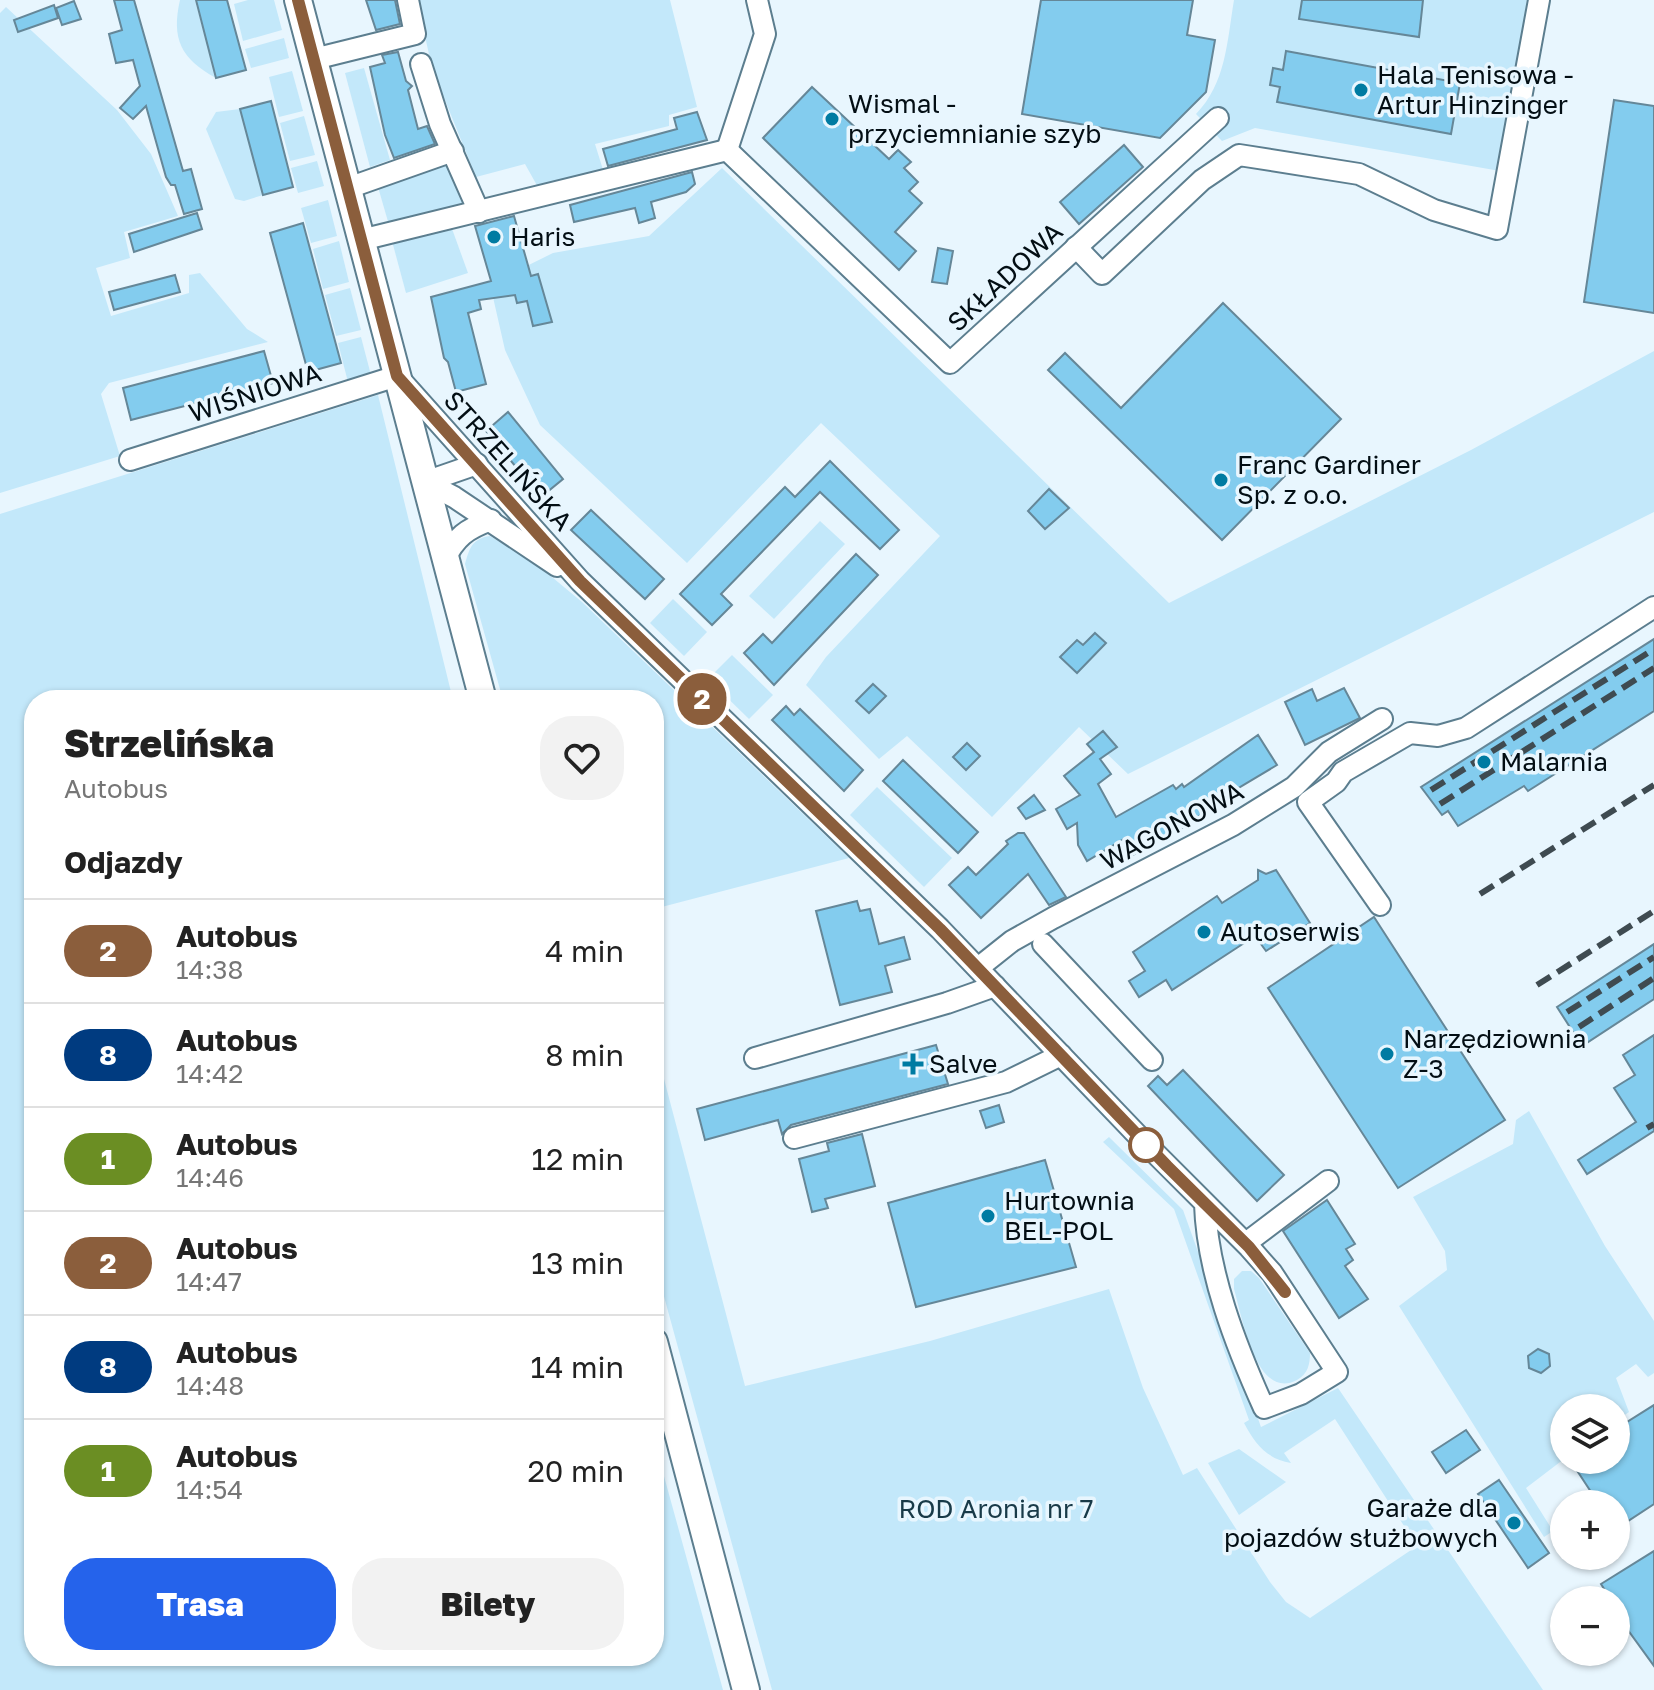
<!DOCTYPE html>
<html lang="pl">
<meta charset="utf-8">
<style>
:root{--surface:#fff;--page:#f2f2f2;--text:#222;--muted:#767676;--line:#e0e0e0;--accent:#2563eb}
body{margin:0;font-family:"Golos Text",sans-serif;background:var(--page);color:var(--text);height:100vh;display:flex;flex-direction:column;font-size:30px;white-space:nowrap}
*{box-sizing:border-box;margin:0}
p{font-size:26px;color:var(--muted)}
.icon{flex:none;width:44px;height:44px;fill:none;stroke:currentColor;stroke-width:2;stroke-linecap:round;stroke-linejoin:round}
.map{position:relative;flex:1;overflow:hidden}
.panel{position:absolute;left:24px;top:690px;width:640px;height:976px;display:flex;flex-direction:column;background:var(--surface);border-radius:32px;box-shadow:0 2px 6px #0004}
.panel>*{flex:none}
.badge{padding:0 16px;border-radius:26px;font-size:28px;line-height:52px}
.tools{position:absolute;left:1550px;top:1394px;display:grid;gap:16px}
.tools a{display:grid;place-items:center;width:80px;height:80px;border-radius:50%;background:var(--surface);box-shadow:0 2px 6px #0004;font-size:40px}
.map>.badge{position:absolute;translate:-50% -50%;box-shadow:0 0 0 4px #fff}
h2{padding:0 40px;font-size:30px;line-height:72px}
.round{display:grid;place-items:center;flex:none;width:84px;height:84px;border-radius:32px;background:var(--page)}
.headline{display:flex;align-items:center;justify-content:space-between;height:136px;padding:0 40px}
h1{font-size:38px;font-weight:800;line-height:60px}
.cta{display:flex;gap:16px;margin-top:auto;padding:16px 40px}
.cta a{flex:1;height:92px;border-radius:32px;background:var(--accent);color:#fff;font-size:32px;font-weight:800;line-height:92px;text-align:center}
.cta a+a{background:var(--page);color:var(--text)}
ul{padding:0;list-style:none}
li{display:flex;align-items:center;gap:24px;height:104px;padding:0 40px;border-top:2px solid var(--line)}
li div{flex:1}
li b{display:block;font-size:30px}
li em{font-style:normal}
li .badge{min-width:88px;font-weight:700;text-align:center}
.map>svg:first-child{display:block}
.green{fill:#c3e8fa}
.building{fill:#83ccee;stroke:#658798;stroke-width:2}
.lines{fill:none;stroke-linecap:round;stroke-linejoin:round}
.minor-casing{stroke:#5c7e8f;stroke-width:24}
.major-casing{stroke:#5c7e8f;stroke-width:30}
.minor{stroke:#fff;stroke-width:20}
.major{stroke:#fff;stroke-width:26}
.rail{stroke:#3f4b51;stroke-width:6;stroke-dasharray:16 8;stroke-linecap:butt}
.line-casing{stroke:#fff;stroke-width:18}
.line{stroke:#8b5e3c;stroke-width:12}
.poi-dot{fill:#007ba2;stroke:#e8f6fe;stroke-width:3}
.stop-dot{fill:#fff;stroke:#8b5e3c;stroke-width:4}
.labels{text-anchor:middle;stroke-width:7;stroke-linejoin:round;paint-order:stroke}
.poi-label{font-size:26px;fill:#030e14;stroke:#e8f6fe;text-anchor:start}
.street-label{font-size:26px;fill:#030e14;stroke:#e8f6fe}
.park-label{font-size:26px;fill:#183a48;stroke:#e8f6fe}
</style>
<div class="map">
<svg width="1654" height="1690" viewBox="0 0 1654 1690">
<rect width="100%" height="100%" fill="#e8f6fe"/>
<g class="green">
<path d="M180 0H195L216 78C181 59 171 39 180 0Z"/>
<polygon points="248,0 274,0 282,30 243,41 234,4"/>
<polygon points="417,0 670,0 697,107 669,115 669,126 595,144 604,173 539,189 525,164 476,177 432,68"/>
<path d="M1234 0H1527L1500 171 1255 128 1222 141 1196 114C1226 83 1227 42 1234 0Z"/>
<polygon points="6,7 117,110 151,154 178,216 124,232 130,258 96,268 111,316 189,293 189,275 200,273 247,329 268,342 109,383 101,394 120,456 0,493 0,13"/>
<polygon points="284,38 289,58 251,68 245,49"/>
<polygon points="364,68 390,160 370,167 345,73"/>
<polygon points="292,71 303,111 279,117 269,77"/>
<polygon points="240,109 263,195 244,201 235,199 206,129 216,112"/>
<polygon points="304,116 315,155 290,161 280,123"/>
<polygon points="317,161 324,186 298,193 291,168"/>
<polygon points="446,165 464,207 389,225 378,187"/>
<polygon points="722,168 1169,603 1471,450 1654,351 1654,512 1128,774 1079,727 992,817 907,736 879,759 806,685 826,657 940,536 821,423 687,563 540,425 505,350 490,284 553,253 649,236"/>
<polygon points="328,200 337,236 311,243 301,208"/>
<polygon points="451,226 468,273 406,293 392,241"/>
<polygon points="339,241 349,282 323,289 313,249"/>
<polygon points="350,288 361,330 336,336 325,295"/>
<polygon points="361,337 372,379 349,386 338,343"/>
<polygon points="378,395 453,700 34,700 34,1656 654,1656 654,1440 723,1690 0,1690 0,514"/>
<polygon points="820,521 845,544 774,619 749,596"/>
<path d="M490 536 535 563 582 602 849 858 654 909V700H503L465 564C470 547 472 539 490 536Z"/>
<polygon points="673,599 707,632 684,656 650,623"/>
<polygon points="732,655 773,695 749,719 708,679"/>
<polygon points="877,787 952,858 924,887 850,815"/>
<path d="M659 1060 745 1386 930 1341 1109 1289 1143 1388 1183 1475 1197 1468 1270 1582 1286 1602 1310 1618 1417 1546 1335 1419 1284 1453 1291 1463C1267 1459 1255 1444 1244 1423L1249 1420 1174 1209 1103 1142 1109 1137 1183 1210 1261 1427 1338 1388 1543 1690H772L654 1260V1061Z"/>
<polygon points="1529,1111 1605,1246 1654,1321 1654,1373 1648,1377 1636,1364 1616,1378 1629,1412 1616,1421 1616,1408 1564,1408 1564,1459 1526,1488 1553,1531 1544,1537 1399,1306 1447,1270 1445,1251 1413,1197 1513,1144 1516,1120"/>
<path d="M1242 1271H1251L1259 1278 1310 1353C1310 1364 1308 1374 1297 1380 1256 1402 1242 1316 1234 1289V1279Z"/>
<polygon points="1239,1449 1286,1482 1239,1515 1208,1463"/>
</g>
<g class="building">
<polygon points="114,0 134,0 183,171 191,169 202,209 184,214 175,185 171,185 166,177 146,106 133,119 120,108 140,86 133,60 116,63 109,34 122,30"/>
<polygon points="196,0 227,0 246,70 216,78"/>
<polygon points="366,0 395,0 400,24 376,30"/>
<polygon points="1041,0 1193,0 1187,35 1215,40 1206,92 1160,138 1022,114"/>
<polygon points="1302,0 1423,0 1419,37 1299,19"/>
<polygon points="74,1 81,19 62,25 56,8"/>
<polygon points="54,5 58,18 18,32 14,20"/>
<polygon points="1286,51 1460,83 1451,134 1277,102 1280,87 1270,85 1273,68 1283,70"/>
<polygon points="398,52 406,81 412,86 408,90 418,129 427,126 435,144 394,158 385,135 370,67 385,63 382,55"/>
<polygon points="812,87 889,159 898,150 911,162 904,168 918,182 909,191 922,203 895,232 916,251 899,270 763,138"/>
<polygon points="1614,100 1654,106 1654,313 1584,302"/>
<polygon points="271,101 293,187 263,195 240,109"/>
<polygon points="697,112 707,140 608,166 603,149 677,129 674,118"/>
<polygon points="1124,145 1143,167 1079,224 1060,202"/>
<polygon points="692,172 695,184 686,192 651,202 655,218 639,223 635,208 574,222 570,205"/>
<polygon points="197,213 202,229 134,252 129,234"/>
<polygon points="514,216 531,276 538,274 552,322 533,326 527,301 517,303 515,295 479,300 481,309 468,313 486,384 456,392 448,362 444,358 431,297 491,281 475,226"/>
<polygon points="303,223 341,363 308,372 270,233"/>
<polygon points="938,248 953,251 947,284 932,282"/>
<polygon points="175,275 180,292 114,310 109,292"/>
<polygon points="1223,303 1341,419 1222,540 1048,370 1065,353 1121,408"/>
<polygon points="264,351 273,383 131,420 123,388"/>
<polygon points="508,412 563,479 541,497 486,431"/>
<polygon points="830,461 899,530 880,549 820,492 721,594 732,605 712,625 680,594 785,487 795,497"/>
<polygon points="1049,489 1069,508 1045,529 1028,511"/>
<polygon points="591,510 664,579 645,599 571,530"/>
<polygon points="856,554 878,575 774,685 744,653 763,634 772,643"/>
<polygon points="1095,633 1106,643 1077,673 1060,657 1077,640 1083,645"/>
<polygon points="1654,639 1654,711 1528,791 1524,786 1458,826 1448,811 1442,815 1421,787"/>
<polygon points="873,684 886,696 869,713 856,701"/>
<polygon points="1344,688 1360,718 1305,745 1285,702 1312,689 1317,701"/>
<polygon points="786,706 794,715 800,709 863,770 844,791 772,720"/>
<polygon points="1103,731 1117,747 1100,759 1111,774 1098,784 1116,817 1173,785 1176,789 1182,784 1184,787 1258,735 1277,765 1200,811 1202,814 1189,824 1133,855 1124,839 1087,861 1078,845 1077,823 1067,829 1056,809 1080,795 1064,776 1094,752 1087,744"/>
<polygon points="967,743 980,756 966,770 953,757"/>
<polygon points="903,760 978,832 958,853 883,781"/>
<polygon points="1034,795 1045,810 1026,819 1018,808"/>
<polygon points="1018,833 1024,833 1066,897 1049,905 1028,874 981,918 949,885 968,867 976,875 1008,844 1006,841"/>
<polygon points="1258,870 1266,874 1276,870 1310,923 1266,951 1255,936 1172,990 1166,980 1139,997 1129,981 1145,971 1133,952 1217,896 1222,903 1258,880"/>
<polygon points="857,901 860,911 870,909 879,944 904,937 910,959 885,966 892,992 840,1005 816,911"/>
<polygon points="1374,917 1505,1120 1398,1188 1268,988"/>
<polygon points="1654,944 1654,999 1582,1046 1557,1007"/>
<polygon points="1654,1035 1654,1131 1587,1174 1578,1160 1636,1122 1614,1088 1635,1075 1623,1055"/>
<polygon points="936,1045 948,1084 791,1125 782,1134 778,1120 705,1140 697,1109"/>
<polygon points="1183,1070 1284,1175 1257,1201 1148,1086 1158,1076 1167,1085"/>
<polygon points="999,1105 1004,1122 986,1128 980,1111"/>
<polygon points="862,1134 875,1186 825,1199 828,1208 812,1212 799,1159 829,1151 827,1143"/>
<polygon points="1045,1160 1076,1267 916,1307 888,1203"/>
<polygon points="1327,1200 1355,1244 1346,1249 1353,1260 1345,1266 1368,1299 1339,1318 1283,1231"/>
<polygon points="1538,1349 1549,1354 1550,1366 1541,1373 1529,1368 1528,1356"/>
<polygon points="1654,1405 1654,1504 1616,1529 1616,1504 1599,1504 1576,1469 1590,1460 1616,1460 1616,1443 1626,1437 1619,1427"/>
<polygon points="1466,1430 1480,1450 1446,1473 1432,1452"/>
<polygon points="1499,1480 1549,1553 1528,1568 1478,1494"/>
<polygon points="1654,1551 1654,1666 1625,1626 1616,1600 1611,1600 1601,1584"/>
</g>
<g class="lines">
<g class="minor-casing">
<g id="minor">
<polyline points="314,59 415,34 408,0"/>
<polyline points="421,64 440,124 479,212"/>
<polyline points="727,150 950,363 1218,118"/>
<polyline points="727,150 765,34 757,0"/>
<polyline points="348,188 453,151"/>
<polyline points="361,240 727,150"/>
<polyline points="1076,247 1102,274 1202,180 1239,155 1359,174 1434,210 1497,229 1539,0"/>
<path d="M130 460 397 376 580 581 940 929 1147 1145 1249 1247 1272 1273 1337 1372 1301 1394 1264 1408C1236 1346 1207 1272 1205 1204"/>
<polyline points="425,482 454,497 557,566"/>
<polyline points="425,482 477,464"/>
<path d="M444 560C456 537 466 529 491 520"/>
<polyline points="1380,905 1308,802 1336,782 1343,772 1410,733 1438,736 1466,728 1654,607"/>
<polyline points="1043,944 1152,1060"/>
<polyline points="978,968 1012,941 1053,918 1233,825 1294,787 1329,752 1382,719"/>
<polyline points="755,1058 947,1003 995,986"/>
<polyline points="794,1138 1006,1082 1061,1055"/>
<polyline points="1246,1243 1328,1181"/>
</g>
</g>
<g class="major-casing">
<g id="major">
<polyline points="298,0 483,700"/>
<polyline points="654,1342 746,1690"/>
</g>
</g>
<use href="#minor" class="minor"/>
<use href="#major" class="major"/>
<g class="rail">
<polyline points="1431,790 1654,649"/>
<polyline points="1440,804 1654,668"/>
<polyline points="1480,894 1654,785"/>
<polyline points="1537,985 1654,911"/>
<polyline points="1567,1012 1654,957"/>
<polyline points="1579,1027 1654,978"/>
<polyline points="1647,1128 1654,1124"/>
</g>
</g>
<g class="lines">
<g class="line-casing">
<polyline id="line" points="298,0 397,376 580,581 940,929 1167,1166 1249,1247 1285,1292"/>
</g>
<use href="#line" class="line"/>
</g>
<g class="poi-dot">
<circle cx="1361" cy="90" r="8"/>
<circle cx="832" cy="119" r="8"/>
<circle cx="494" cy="237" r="8"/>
<circle cx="1221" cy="480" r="8"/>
<circle cx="1484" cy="762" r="8"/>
<circle cx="1204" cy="932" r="8"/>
<circle cx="1387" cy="1054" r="8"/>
<path d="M909 1052h8v8h8v8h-8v8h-8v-8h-8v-8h8z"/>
<circle cx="988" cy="1216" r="8"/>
<circle cx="1514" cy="1523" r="8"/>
</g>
<circle class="stop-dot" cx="1146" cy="1145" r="16"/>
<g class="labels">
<g class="poi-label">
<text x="1377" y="84">Hala Tenisowa -<tspan x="1377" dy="30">Artur Hinzinger</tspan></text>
<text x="848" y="113">Wismal -<tspan x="848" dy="30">przyciemnianie szyb</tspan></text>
<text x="510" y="246">Haris</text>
<text x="1237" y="474">Franc Gardiner<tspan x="1237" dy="30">Sp. z o.o.</tspan></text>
<text x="1500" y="771">Malarnia</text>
<text x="1220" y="941">Autoserwis</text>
<text x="1403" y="1048">Narzędziownia<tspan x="1403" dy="30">Z-3</tspan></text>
<text x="929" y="1073">Salve</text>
<text x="1004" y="1210">Hurtownia<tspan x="1004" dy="30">BEL-POL</tspan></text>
<text x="1498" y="1517" text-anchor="end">Garaże dla<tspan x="1498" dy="30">pojazdów służbowych</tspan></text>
</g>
<g class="street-label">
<text transform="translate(1005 277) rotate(-43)" y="9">SKŁADOWA</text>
<text transform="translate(255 393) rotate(-18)" y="9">WIŚNIOWA</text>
<text transform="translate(508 461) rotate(48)" y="9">STRZELIŃSKA</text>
<text transform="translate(1172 826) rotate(-28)" y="9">WAGONOWA</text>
</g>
<g class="park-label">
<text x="996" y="1518">ROD Aronia nr 7</text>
</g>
</g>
</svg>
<div class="tools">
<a><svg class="icon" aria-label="layers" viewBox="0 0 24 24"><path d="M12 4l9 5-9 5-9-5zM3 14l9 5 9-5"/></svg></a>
<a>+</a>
<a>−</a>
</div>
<b class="badge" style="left:702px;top:699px;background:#8b5e3c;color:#fff">2</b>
<section class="panel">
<div class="headline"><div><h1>Strzelińska</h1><p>Autobus</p></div><a class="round"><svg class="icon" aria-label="heart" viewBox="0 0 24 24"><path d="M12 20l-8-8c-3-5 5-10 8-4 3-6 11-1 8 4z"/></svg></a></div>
<h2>Odjazdy</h2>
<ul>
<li><span class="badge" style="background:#8b5e3c;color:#fff">2</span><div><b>Autobus</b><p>14:38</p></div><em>4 min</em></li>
<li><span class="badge" style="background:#003b80;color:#fff">8</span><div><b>Autobus</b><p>14:42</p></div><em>8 min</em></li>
<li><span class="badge" style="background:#6b8e23;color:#fff">1</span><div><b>Autobus</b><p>14:46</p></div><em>12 min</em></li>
<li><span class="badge" style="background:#8b5e3c;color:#fff">2</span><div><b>Autobus</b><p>14:47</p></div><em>13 min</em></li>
<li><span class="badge" style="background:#003b80;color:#fff">8</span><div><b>Autobus</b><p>14:48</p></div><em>14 min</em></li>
<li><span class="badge" style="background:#6b8e23;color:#fff">1</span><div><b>Autobus</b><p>14:54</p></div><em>20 min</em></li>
</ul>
<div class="cta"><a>Trasa</a><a>Bilety</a></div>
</section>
</div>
